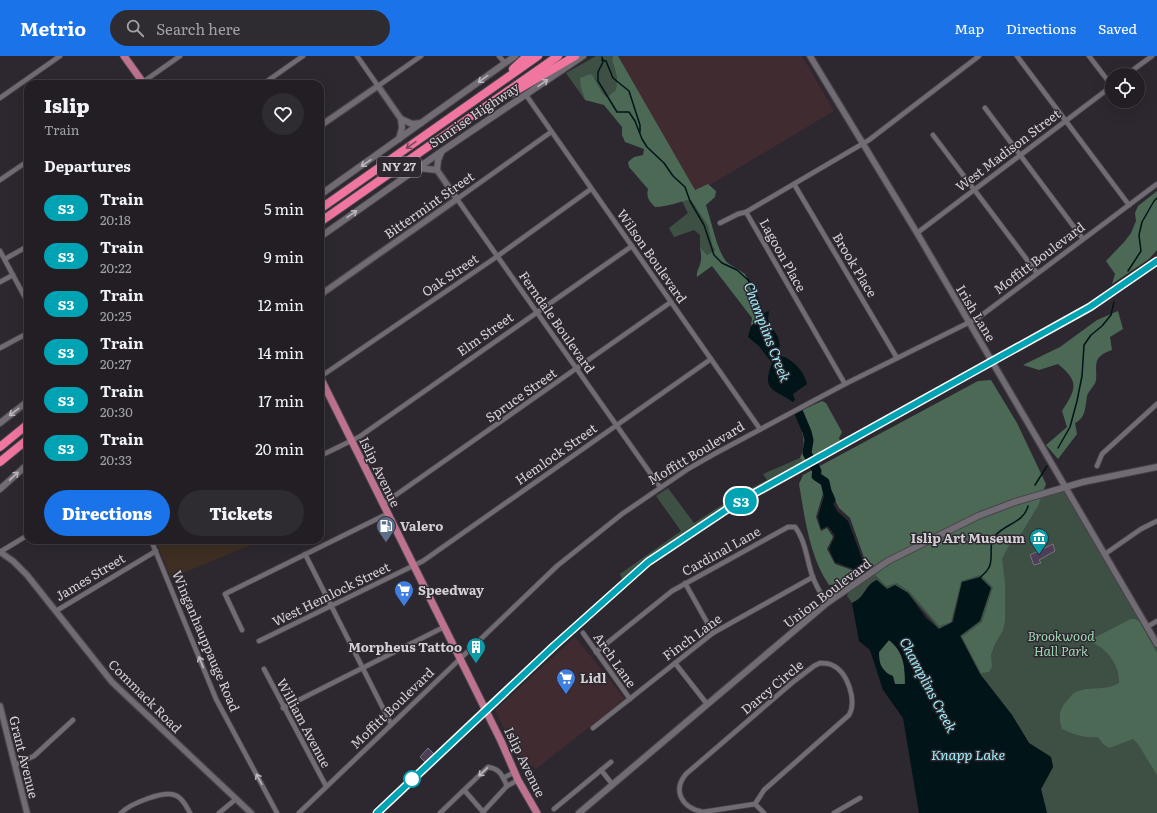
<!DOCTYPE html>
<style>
:root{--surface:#221e24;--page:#2e2b31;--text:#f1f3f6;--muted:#a2a2a6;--line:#3f3c41;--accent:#1a73e8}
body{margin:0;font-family:Literata,serif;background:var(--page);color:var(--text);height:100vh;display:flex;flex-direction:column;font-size:15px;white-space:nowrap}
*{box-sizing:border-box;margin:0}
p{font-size:13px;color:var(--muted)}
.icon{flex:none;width:22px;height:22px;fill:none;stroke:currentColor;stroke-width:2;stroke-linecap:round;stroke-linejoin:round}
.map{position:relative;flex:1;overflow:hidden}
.drawer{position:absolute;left:24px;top:24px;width:300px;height:464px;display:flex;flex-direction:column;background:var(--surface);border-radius:12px;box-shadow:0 4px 16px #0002,0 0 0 1px var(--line)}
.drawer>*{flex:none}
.badge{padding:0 8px;border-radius:13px;font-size:14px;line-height:26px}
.buttons{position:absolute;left:1105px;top:12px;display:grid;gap:8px}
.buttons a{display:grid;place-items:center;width:40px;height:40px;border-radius:50%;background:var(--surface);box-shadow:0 4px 16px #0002,0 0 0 1px var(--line);font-size:20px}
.map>.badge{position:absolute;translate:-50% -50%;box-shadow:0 0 0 2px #fff}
h2{padding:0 20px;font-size:15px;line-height:36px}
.round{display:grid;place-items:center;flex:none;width:42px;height:42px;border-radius:21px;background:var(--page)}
.headline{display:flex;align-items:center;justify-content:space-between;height:68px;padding:0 20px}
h1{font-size:19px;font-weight:800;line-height:30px}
.button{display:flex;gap:8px;margin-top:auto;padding:8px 20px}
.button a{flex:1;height:46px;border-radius:24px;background:var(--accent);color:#fff;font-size:16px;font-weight:800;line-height:46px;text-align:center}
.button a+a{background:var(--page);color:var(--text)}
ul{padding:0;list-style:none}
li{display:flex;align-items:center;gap:12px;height:48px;padding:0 20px}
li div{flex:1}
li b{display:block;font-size:15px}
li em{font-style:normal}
li .badge{min-width:44px;font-weight:700;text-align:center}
header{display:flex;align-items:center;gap:24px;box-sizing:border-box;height:56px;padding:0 20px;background:var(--accent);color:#fff}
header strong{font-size:19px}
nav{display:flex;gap:22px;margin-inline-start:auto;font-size:14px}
.search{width:280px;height:36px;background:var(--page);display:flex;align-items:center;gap:10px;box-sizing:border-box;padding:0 14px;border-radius:22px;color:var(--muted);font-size:15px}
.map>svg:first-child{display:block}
.commercial{fill:#3f2b30}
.education{fill:#3e2e23}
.green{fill:#3e5044}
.forest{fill:#4b6955}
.water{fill:#011417;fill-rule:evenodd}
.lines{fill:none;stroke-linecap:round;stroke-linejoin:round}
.stream{stroke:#011417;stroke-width:1.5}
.river{stroke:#011417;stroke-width:9}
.building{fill:#4e3e58;stroke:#79737d}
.minor-casing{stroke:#474349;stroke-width:6}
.tertiary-casing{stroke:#474349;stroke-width:8}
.secondary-casing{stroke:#474349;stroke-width:8}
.primary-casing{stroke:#474349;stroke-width:9}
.motorway-casing{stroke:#474349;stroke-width:10}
.minor{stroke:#716b74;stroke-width:4.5}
.tertiary{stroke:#716b74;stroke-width:5.5}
.secondary{stroke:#716b74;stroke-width:6}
.primary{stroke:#bd728e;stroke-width:7}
.motorway{stroke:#f0769f;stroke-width:8}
.rail{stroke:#7a757c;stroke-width:1.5}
.oneway{stroke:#bbb7bd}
.oneway2{stroke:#7b475c}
.line-casing{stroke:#fff;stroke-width:9}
.line{stroke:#00a3b4;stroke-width:6}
.stop-dot{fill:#fff;stroke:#00a3b4;stroke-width:2}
.labels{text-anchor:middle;stroke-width:3;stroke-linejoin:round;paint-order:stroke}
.shield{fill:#2d2830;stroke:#a29ea4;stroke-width:1}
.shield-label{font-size:12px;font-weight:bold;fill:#d4d0d5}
.street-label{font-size:13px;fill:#d4d0d5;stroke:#2d2830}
.poi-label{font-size:13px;font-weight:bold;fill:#d4d0d5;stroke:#2d2830;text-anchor:start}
.park-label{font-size:13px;font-style:italic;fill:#a0d8b4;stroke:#2d2830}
.water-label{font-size:14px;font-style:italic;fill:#9fecf6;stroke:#2d2830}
</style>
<header>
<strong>Metrio</strong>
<div class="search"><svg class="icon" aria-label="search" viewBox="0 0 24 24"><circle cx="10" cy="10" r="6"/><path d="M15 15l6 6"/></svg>Search here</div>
<nav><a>Map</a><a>Directions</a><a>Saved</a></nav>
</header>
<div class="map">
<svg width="1157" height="757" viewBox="0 0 1157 757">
<rect width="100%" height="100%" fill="#2d2830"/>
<g class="commercial">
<polygon points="616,0 802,0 834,55 693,139"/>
<polygon points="575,581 625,643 536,713 515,696 495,654"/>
</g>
<polygon class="education" points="155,484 263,484 171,522"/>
<g class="green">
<polygon points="596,0 613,0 612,4 617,21 616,34 607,41 599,33 595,22 581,32 585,44 566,17"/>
<polygon points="691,144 708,170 712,189 715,194 707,199 700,191 700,179 694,174 674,181 669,172 688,157 682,145"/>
<polygon points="800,402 804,408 729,450 690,474 622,523 620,518 681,475 656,440 668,432 694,467 736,440 767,424 763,418"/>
<path d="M1067 434 1157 589V757H1047L1041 733 1053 711 1051 701 1029 687 1012 659 980 618 960 579 962 526 952 566 939 573 908 537 887 533 876 524C864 530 866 541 852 547L847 540 852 529 1022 443Z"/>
</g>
<g class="forest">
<path d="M613 0H618L695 134 708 128 716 135 715 141 706 149 708 156C713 171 716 190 725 204 728 209 739 213 745 218 748 223 749 230 753 235L748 241 751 244 759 263 751 270 752 262 712 210 697 221C696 215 699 213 700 208 702 203 701 197 700 191L707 199 715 194 712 189 708 170 691 144C679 145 668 151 655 151 649 145 646 141 648 133L629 111 628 106 634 101 643 99 644 93 625 86 622 79V71L604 49 585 44 581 32 580 22 591 18C598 25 598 35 607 41L616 34 617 21 612 4Z"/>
<polygon points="1157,135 1157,194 1149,203 1112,228 1115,218 1106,205 1125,185 1131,177 1136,165 1135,157 1138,150"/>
<path d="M1118 255 1123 273 1110 281 1112 294C1106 296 1099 299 1097 305 1095 310 1097 318 1096 324 1095 330 1089 334 1087 340 1085 351 1086 362 1075 367L1077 378 1058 403 1046 389 1067 371 1062 355C1076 333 1080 326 1058 308L1039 314 1023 309 1060 291 1097 264Z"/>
<path d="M991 324 1017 367 1046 428 1038 450 1022 476 1008 491 1002 503 1005 527V565L1003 574 994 590 991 599 992 611 989 616 981 617 962 581 982 566 993 531 980 519 961 525 951 566 939 570 910 536 897 527 886 530 867 510 850 462 839 452 829 432 824 434 816 461 821 475 827 472 833 481 827 493 835 508 855 515 839 528 829 529C809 500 805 462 799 428L803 419 978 325Z"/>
<path d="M822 345 826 347 842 376 839 382 841 388 804 408 800 402C808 388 801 371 796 357Z"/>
<path d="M1131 563H1135L1140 566 1157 597V719L1138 688 1133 683 1109 692 1103 688 1098 681C1084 682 1075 679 1062 673 1059 663 1058 656 1065 647 1068 644 1071 639 1074 637 1088 629 1104 636 1119 627 1120 610 1107 591 1090 586V584Z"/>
<path d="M889 584C905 597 904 610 906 628H895L879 607V596Z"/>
</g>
<g class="water">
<path d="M748 222 755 232 762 254 764 257 769 255 768 263 769 267 778 281 780 290 777 298C781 301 784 300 788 303 798 309 804 317 807 328L793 338 795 344 793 346C774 333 761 335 772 307L759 290 748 281 751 270 759 263 751 244 748 243V241L752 235 748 227Z"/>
<polygon points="826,433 837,455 848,465 864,508 856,514 835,506 829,493 835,480 828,470 821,473 818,461"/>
<path d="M980 521 991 532 980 565 960 580 980 618 1012 659 1029 687 1051 701 1053 711 1041 733 1047 757H919L903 662 883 634 870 594 859 585 852 547C866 541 864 530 877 524L887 533 895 529 908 537 926 562 939 573 953 566 962 526ZM889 584C904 596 905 610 905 628H895L893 620C881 616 879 607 879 596Z"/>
</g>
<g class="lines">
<g class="stream">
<polyline points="602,1 603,6 598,16 598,25 617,56 629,56 635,65 642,83 647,91 664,107 673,120 685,131 690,145 704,169 714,199 722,207 737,214 748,224"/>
<polyline points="602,4 606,5 613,22 629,35 640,69 640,76"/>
<polyline points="1128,215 1141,195 1139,179 1142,166 1154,145 1157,142"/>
<polyline points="1058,392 1070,371 1077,345 1082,320 1084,289 1091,279 1102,270 1111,259 1114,246"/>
<polyline points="1035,429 1047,410"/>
<path d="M980 522C982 519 986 517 988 513 995 504 987 490 995 480 1004 468 1024 467 1028 450"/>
</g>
<polyline class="river" points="799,357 807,376 809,384 807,397 817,415 816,420 825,426 827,435 831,444"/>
</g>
<g class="building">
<polygon points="1053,488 1055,495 1039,504 1041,507 1034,509 1030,499"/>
<polygon points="428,692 434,698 425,706 420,701"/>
</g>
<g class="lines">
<g class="minor-casing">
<g id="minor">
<polyline points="357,0 378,30 421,0"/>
<polyline points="499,0 505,7"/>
<polyline points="1017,0 1129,149"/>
<polyline points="1089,0 1112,30"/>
<polyline points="1126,19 1152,0"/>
<polyline points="140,28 180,0"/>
<polyline points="263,28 303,0"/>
<polyline points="526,39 760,373"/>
<polyline points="0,42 60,0"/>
<polyline points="985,52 1083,183"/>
<polyline points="551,76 457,143 660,431"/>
<polyline points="933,79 1037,217"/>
<polyline points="0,124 28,105"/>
<polyline points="794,128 897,302"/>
<polyline points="746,156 845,328"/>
<polyline points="720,167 738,158 746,156 869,84 979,0"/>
<polyline points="917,177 1112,30"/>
<polyline points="0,195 28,247"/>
<polyline points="5,203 28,190"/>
<polyline points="0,226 13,219"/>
<polyline points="0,292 28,277"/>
<polyline points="320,321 492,204 591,133"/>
<polyline points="320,400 359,381 632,190"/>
<polyline points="1097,410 1102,398 1157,348"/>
<polyline points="383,448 671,246"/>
<polyline points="151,484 216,643 277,757"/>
<polyline points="0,496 28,479"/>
<polyline points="305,498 391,668"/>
<polyline points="1105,498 1141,473 1157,465"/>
<polyline points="685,527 713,577"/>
<polyline points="56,555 156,495"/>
<polyline points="1147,571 1157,565"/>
<polyline points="242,574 225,538 387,458"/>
<polyline points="583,577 630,643"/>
<polyline points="259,585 423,505 711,303"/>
<path d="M596 596 672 535 788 471H795C806 485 807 506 813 522 817 531 821 539 827 547"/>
<polyline points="675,607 707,648"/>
<path d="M820 607C824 607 828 607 832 609 848 616 857 645 849 659L764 734 755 748 703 756C682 752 672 735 686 718L793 626 814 610Z"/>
<polyline points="264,613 326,730"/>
<polyline points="283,652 444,571"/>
<polyline points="593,672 713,577 813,521"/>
<polyline points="15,709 34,700 73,664"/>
<polyline points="601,714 613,729"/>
<polyline points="503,722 515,716"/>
<polyline points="465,735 484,757"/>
<polyline points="755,748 764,757"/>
<polyline points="554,753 611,706"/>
<polyline points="483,756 507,730 518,724"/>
<path d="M121 757C130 748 165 733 177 740 184 744 186 750 190 757"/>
<polyline points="219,757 236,743"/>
<polyline points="299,757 557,510 622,458 688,413 716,397 845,328 978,262 1157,128"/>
<path d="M440 757 488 711C500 713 502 719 507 730"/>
<polyline points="834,757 860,742"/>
</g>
</g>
<g class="tertiary-casing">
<g id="tertiary">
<polyline points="810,0 917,177 1157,588"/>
<polyline points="320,70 378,30 401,63"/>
<polyline points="320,239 457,143 437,114"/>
<polyline points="0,496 13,505 27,519 112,626 251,757"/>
<polyline points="0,650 27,757"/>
</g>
</g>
<g class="secondary-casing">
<g id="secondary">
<polyline points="401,63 412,68 421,67"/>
<polyline points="399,83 402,72 401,63"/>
<polyline points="418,112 437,114 438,104 441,97"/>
<polyline points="320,139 515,0"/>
<polyline points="320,181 442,95 583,0"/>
<polyline points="0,367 28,345"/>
<polyline points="0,433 28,408"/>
<polyline points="579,757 827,547 888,505 978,460 1015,446 1083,426 1157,411"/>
</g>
</g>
<g class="primary-casing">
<g id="primary">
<polyline points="124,0 144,28"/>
<polyline points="320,321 501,685 518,724 537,757"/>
</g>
</g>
<g class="motorway-casing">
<g id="motorway">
<polyline points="513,13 527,0"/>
<polyline points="512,37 575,0"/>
<polyline points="320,153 538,0"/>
<polyline points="320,166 558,0"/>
<polyline points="0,391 28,368"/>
<polyline points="0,406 28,383"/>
</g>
</g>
<use href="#minor" class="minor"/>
<use href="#tertiary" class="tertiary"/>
<use href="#secondary" class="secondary"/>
<use href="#primary" class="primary"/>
<use href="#motorway" class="motorway"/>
<polyline class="rail" points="377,757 576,569 648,506 735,448 1090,251 1157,205"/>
</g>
<defs><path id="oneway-shaft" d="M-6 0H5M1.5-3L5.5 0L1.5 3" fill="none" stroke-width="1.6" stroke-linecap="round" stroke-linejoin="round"/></defs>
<g class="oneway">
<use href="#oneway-shaft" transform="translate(483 23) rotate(144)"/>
<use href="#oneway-shaft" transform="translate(543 27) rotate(-35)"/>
<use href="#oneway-shaft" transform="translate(366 107) rotate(145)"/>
<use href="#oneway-shaft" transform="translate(352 158) rotate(-35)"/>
<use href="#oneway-shaft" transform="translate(14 356) rotate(142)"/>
<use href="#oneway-shaft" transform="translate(14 420) rotate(-43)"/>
<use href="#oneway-shaft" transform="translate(201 606) rotate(-112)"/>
<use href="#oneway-shaft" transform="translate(483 716) rotate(136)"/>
<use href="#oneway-shaft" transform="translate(259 723) rotate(-118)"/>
</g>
<use class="oneway2" href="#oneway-shaft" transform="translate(411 89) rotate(145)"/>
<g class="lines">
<g class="line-casing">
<polyline id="line" points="377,757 554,590 648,506 735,448 1090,251 1157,205"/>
</g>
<use href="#line" class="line"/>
</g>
<defs>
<g id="fuel-pin" transform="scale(1)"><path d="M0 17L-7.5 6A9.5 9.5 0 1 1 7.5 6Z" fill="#5c6f8a" stroke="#2d2830"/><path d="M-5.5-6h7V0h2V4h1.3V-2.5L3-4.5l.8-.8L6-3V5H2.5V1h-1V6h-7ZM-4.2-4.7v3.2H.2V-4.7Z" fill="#fff"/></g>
<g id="museum-pin" transform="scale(1)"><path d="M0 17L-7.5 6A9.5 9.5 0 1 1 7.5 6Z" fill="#0f9aa8" stroke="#2d2830"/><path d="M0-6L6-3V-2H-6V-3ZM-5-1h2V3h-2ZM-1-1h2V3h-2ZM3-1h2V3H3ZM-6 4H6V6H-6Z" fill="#fff"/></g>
<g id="supermarket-pin" transform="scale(1)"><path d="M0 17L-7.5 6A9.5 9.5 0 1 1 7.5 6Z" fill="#3f7fe0" stroke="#2d2830"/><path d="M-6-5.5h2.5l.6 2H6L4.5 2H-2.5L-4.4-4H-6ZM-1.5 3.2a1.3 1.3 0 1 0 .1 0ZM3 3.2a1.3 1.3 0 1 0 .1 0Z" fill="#fff"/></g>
<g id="building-pin" transform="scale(1)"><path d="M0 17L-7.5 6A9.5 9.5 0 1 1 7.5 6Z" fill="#0f9aa8" stroke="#2d2830"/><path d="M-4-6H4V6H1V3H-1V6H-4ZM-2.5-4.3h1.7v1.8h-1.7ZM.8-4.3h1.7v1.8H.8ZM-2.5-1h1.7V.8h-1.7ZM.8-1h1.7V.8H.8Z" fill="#fff"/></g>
</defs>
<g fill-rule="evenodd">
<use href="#fuel-pin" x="386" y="470"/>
<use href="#museum-pin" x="1039" y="482"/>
<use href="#supermarket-pin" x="404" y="534"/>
<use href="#building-pin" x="476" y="591"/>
<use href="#supermarket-pin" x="566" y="622"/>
</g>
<circle class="stop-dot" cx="412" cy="723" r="8"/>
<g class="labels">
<rect class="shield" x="377" y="101" width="44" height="20" rx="3"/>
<g class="shield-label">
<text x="399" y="115">NY 27</text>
</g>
<g class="street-label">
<text transform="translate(474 59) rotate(-34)" y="5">Sunrise Highway</text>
<text transform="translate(1008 94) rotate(-37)" y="5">West Madison Street</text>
<text transform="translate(429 149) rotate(-35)" y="5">Bittermint Street</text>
<text transform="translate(783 199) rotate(61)" y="5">Lagoon Place</text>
<text transform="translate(652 200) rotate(55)" y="5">Wilson Boulevard</text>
<text transform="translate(1039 202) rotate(-37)" y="5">Moffitt Boulevard</text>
<text transform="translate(855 209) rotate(59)" y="5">Brook Place</text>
<text transform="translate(450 219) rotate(-34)" y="5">Oak Street</text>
<text transform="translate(976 257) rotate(59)" y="5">Irish Lane</text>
<text transform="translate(557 266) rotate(55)" y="5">Ferndale Boulevard</text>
<text transform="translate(485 278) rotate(-35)" y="5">Elm Street</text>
<text transform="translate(521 339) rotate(-35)" y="5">Spruce Street</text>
<text transform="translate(696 397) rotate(-31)" y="5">Moffitt Boulevard</text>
<text transform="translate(556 398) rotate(-35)" y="5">Hemlock Street</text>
<text transform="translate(380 416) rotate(64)" y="5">Islip Avenue</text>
<text transform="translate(721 495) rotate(-29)" y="5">Cardinal Lane</text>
<text transform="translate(90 521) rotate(-31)" y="5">James Street</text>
<text transform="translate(827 537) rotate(-37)" y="5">Union Boulevard</text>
<text transform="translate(331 538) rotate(-26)" y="5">West Hemlock Street</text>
<text transform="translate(692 581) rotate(-36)" y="5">Finch Lane</text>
<text transform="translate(206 585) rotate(67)" y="5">Winganhauppauge Road</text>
<text transform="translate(615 604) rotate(55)" y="5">Arch Lane</text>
<text transform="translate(772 631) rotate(-40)" y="5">Darcy Circle</text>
<text transform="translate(145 640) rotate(45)" y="5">Commack Road</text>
<text transform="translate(392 652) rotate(-44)" y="5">Moffitt Boulevard</text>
<text transform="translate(304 667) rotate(62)" y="5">William Avenue</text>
<text transform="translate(24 701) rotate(76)" y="5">Grant Avenue</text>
<text transform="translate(525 706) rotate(64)" y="5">Islip Avenue</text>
</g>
<g class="poi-label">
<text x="400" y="475">Valero</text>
<text x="1025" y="487" text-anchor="end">Islip Art Museum</text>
<text x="418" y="539">Speedway</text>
<text x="462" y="596" text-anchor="end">Morpheus Tattoo</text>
<text x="580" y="627">Lidl</text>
</g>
<g class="park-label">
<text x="1061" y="585">Brookwood<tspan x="1061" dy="15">Hall Park</tspan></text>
</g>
<g class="water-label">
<text transform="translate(767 276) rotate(69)" y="5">Champlins Creek</text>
<text transform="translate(928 629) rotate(62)" y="5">Champlins Creek</text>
<text x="968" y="704">Knapp Lake</text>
</g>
</g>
</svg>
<div class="buttons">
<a><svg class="icon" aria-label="locate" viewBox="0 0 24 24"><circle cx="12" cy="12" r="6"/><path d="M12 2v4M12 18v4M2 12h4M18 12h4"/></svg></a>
</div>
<b class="badge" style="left:741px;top:445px;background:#00a3b4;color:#fff">S3</b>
<section class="drawer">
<div class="headline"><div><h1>Islip</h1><p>Train</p></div><a class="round"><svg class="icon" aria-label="heart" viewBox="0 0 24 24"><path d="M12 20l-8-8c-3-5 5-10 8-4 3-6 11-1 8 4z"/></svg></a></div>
<h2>Departures</h2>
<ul>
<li><span class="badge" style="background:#00a3b4;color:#fff">S3</span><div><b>Train</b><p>20:18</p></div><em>5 min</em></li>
<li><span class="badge" style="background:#00a3b4;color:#fff">S3</span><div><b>Train</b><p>20:22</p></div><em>9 min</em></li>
<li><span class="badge" style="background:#00a3b4;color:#fff">S3</span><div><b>Train</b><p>20:25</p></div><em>12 min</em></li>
<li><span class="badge" style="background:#00a3b4;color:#fff">S3</span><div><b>Train</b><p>20:27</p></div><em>14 min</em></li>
<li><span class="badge" style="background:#00a3b4;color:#fff">S3</span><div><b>Train</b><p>20:30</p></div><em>17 min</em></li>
<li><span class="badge" style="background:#00a3b4;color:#fff">S3</span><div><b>Train</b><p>20:33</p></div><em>20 min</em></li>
</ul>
<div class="button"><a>Directions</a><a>Tickets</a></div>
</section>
</div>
